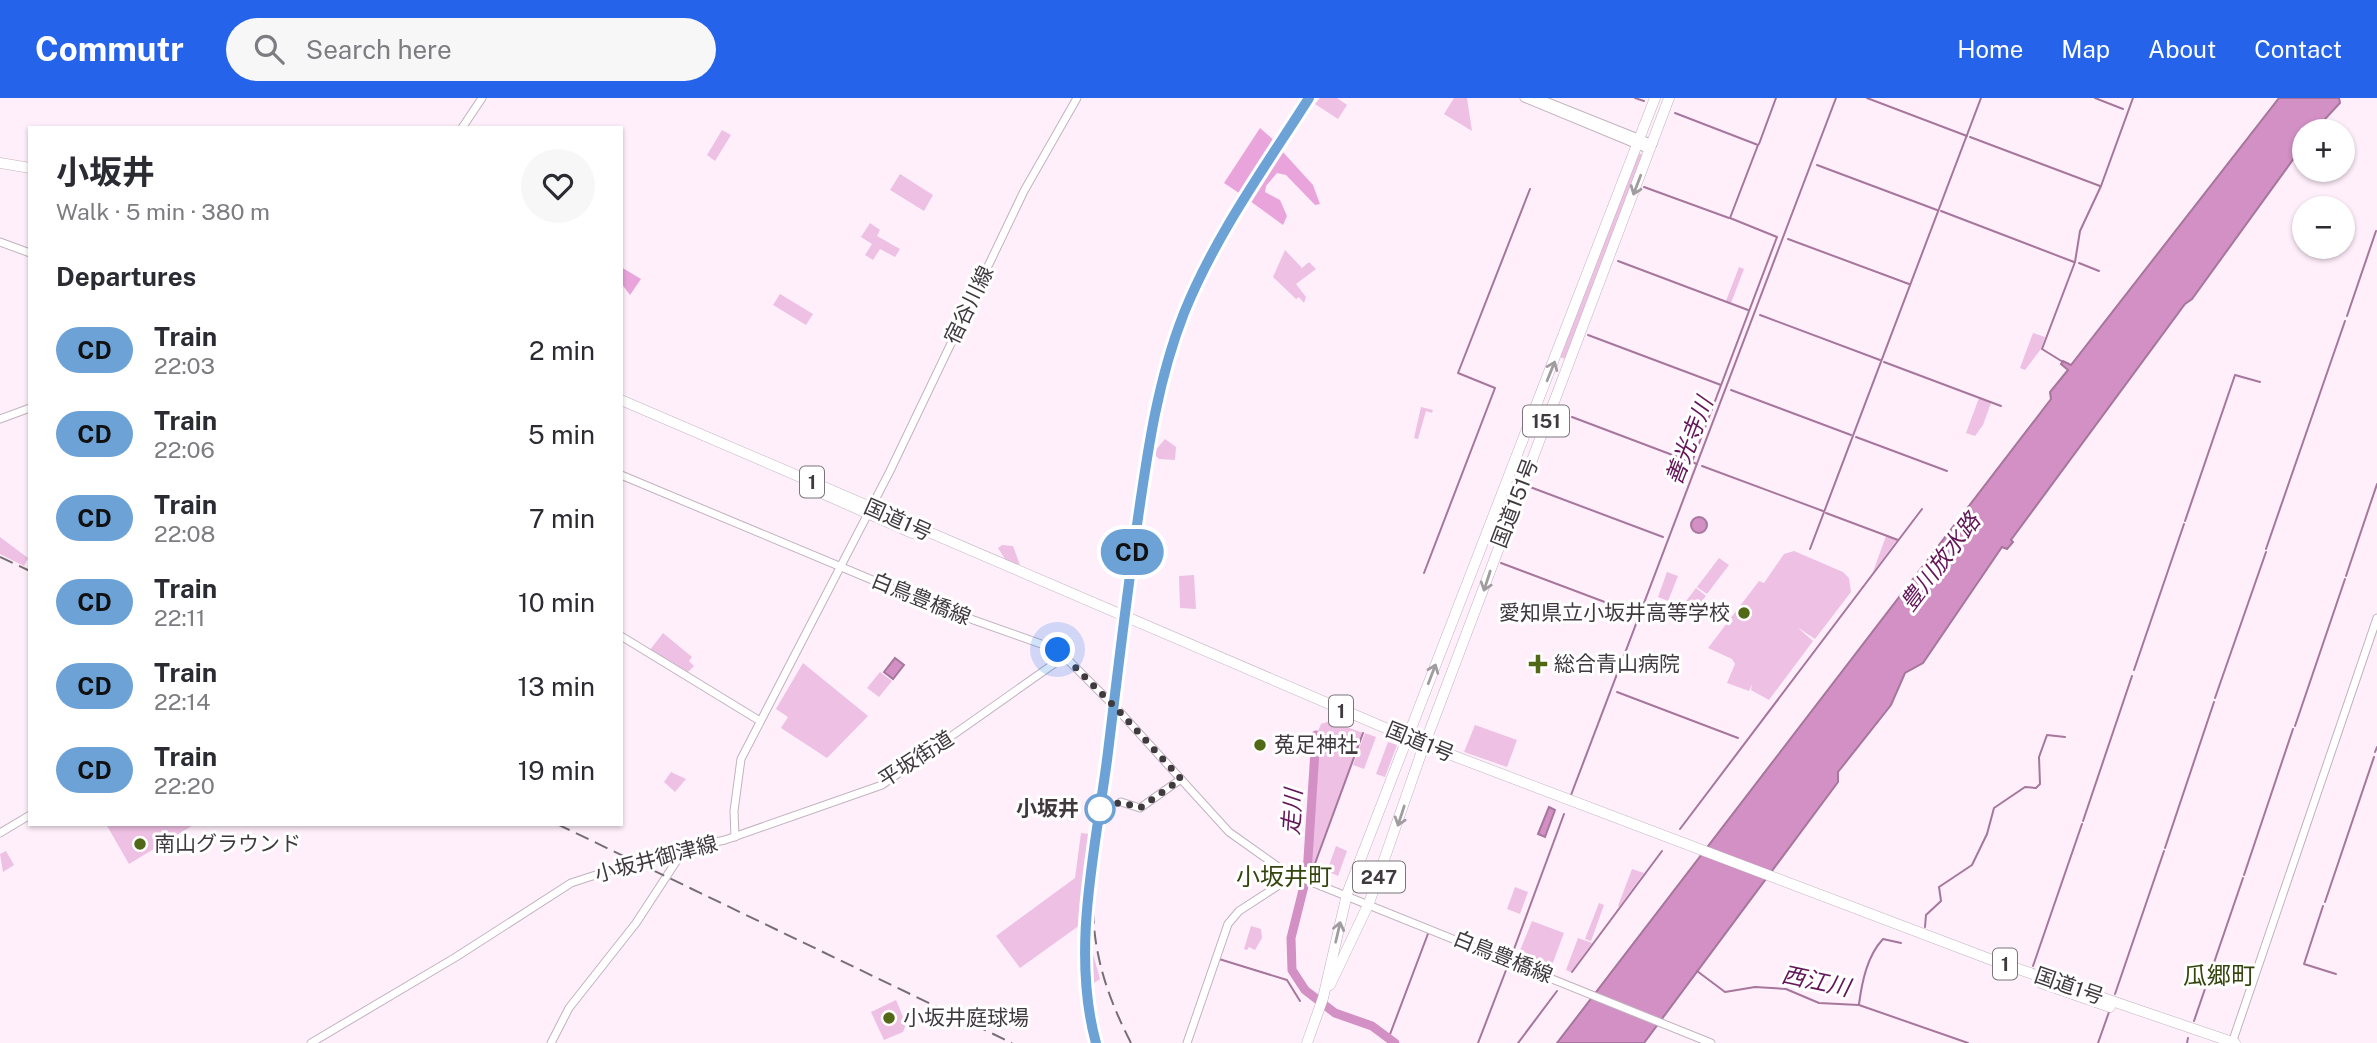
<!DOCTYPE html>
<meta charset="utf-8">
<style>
:root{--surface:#fff;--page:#f7f7f7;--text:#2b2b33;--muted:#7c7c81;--accent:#2563eb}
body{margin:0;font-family:"Public Sans","Noto Sans JP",sans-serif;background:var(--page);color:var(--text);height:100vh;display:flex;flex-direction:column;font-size:26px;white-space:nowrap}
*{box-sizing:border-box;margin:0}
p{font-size:23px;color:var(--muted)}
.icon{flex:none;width:38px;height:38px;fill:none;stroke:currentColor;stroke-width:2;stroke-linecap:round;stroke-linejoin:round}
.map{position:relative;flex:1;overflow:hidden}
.panel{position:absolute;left:28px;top:28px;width:595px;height:700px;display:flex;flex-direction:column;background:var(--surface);border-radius:0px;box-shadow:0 2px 5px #0004}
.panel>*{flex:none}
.badge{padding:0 14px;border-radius:23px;font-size:24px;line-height:46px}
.controls{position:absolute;left:2292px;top:21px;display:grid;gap:14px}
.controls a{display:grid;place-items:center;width:63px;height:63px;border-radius:50%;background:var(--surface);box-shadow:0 2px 5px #0004;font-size:35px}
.you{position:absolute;width:35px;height:35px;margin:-18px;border:5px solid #fff;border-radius:50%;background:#1a73e8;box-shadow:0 0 0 10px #1a73e833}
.map>.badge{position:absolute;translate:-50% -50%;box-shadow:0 0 0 4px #fff}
h2{padding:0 28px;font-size:26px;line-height:63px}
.round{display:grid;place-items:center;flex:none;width:74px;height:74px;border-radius:37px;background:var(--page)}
.head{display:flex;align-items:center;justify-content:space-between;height:119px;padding:0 28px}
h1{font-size:33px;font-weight:700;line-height:52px}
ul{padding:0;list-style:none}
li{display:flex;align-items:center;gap:21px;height:84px;padding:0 28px}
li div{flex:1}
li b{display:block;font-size:26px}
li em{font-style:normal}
li .badge{min-width:77px;font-weight:700;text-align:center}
header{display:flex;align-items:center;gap:42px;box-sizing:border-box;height:98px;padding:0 35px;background:var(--accent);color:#fff}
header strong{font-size:33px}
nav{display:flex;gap:38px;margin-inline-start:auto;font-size:24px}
.search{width:490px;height:63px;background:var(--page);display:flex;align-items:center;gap:18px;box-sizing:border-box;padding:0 24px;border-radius:38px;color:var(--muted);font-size:26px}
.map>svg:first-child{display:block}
.green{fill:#eec0e3}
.forest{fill:#e9a5db}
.water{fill:#d290c4;stroke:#a6769c;stroke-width:2}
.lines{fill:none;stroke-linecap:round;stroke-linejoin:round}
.stream{stroke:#a6769c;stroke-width:2}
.river{stroke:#d290c4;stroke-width:9}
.secondary-casing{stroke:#c1b2be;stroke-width:9}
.highway-casing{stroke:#c1b2be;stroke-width:11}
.secondary{stroke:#fff;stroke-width:7}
.highway{stroke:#fff;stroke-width:10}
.rail{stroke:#776e75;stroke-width:2;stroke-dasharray:14 7;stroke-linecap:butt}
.oneway{stroke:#a09c9f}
.line-casing{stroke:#fff;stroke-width:16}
.line{stroke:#6ca2d6;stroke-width:10}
.walk{stroke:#403a3f;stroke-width:7;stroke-dasharray:0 12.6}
.poi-dot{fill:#516817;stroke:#fff;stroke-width:2.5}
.stop-dot{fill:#fff;stroke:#6ca2d6;stroke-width:3.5}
.labels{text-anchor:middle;stroke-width:6;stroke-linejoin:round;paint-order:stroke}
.shield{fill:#fff;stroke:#797579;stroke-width:2}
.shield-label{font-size:19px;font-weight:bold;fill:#403a3f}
.street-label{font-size:21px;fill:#403a3f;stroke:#fff}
.poi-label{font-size:21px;fill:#403a3f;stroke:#fff;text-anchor:start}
.stop-label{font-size:21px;font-weight:bold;fill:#403a3f;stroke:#fff;text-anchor:end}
.water-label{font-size:23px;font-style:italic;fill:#641659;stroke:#fff}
.quarter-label{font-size:24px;fill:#35450e;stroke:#fff}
</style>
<header>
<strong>Commutr</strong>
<div class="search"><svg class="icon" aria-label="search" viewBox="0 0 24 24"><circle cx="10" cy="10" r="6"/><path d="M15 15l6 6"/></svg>Search here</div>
<nav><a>Home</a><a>Map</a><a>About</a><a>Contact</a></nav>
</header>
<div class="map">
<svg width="2377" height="945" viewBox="0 0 2377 945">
<rect width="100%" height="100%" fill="#ffeffb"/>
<g class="green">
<polygon points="1320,0 1337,0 1347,7 1338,21 1315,6"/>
<polygon points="1454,0 1467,0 1472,33 1444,16"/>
<polygon points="722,32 731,37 715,63 707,57"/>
<polygon points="1636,54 1644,57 1565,261 1558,258"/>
<polygon points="900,76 933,97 924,113 890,92"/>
<polygon points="870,125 880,132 877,138 900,151 895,159 880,151 873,162 865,157 872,146 861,139"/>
<polygon points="1285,152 1302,170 1309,164 1316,171 1296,186 1306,199 1304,205 1299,199 1296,201 1273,179"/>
<polygon points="1739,169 1744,171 1731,205 1726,203"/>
<polygon points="780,196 813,216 806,227 773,207"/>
<polygon points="2033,235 2045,239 2041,251 2025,272 2020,270"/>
<polygon points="1979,300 1991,305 1983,327 1975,338 1966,335"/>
<polygon points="1421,309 1433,312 1432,315 1426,313 1418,341 1414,340"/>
<polygon points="1165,341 1176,349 1175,362 1159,361 1153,355"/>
<polygon points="1886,438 1897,442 1873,474"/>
<polygon points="0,439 28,460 24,468 0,456"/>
<polygon points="1002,447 1013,448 1020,467 1005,461 998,450"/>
<polygon points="1794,453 1843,474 1849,480 1851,494 1815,541 1797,529 1813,543 1769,602 1751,592 1752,586 1749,593 1727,585 1735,566 1732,561 1708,550 1759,483 1764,485 1784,456"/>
<polygon points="1719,460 1729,467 1707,496 1697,489"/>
<polygon points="1667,474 1678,478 1668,503 1658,499"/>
<polygon points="1194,477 1196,511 1180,510 1179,478"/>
<polygon points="1696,490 1706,498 1686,522 1677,515"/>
<polygon points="663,535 692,559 689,563 694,568 688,574 650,552"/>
<polygon points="803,565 868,618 827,660 781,630 788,619 776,611"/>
<polygon points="880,574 892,583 879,599 867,590"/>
<polygon points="1330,623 1363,635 1309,779 1318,633 1321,626"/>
<polygon points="1475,627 1517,642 1507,669 1464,654"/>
<polygon points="1365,635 1376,639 1364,671 1353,667"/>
<polygon points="1388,644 1397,647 1385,679 1376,676"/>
<polygon points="671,674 686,681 675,694 664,684"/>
<polygon points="106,726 195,726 129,766"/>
<polygon points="1081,735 1090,736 1080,827 1020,870 996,838 1075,780"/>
<polygon points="1336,748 1347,753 1338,778 1327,773"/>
<polygon points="6,753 14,767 3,774 0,756"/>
<polygon points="1632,771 1644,775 1619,809 1618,808"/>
<polygon points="1515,789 1528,794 1520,816 1507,811"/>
<polygon points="1599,805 1604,807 1591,843 1585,841"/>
<polygon points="1532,823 1564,835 1552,867 1519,855"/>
<polygon points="1251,828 1261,831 1262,840 1255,852 1249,849 1247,852 1244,851"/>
<polygon points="1088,838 1100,881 1088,889"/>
<polygon points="1578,840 1592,845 1571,874 1566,872"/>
<polygon points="896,902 906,926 903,934 884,942 871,914"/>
</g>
<g class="forest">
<polygon points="1260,30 1276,44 1242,97 1224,85"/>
<polygon points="1282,53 1313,87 1320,106 1315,107 1286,77 1277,75 1266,88 1265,94 1280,102 1287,118 1283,127 1250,103"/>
<polygon points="621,169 641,181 630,197 621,185"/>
</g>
<g class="water">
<polygon points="2279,0 2339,0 2340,5 2314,33 2305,33 2305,45 2192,201 2185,206 2011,442 2013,444 2007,451 2002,449 1923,565 1905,575 1891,607 1838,674 1838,684 1644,945 1557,945 2051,301 2050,294 2068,272 2061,266 2063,263 2071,267"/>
<circle cx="1699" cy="427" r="8"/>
<polygon points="895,560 904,567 893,581 884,574"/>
<polygon points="1549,709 1555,712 1545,739 1538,736"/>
</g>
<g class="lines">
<g class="stream">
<polyline points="1635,0 1644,3"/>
<polyline points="1867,0 1967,38"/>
<polyline points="2095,0 2123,11"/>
<polyline points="1675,15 1758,47 1730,120 1777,139 1692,364 1697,366"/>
<polyline points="1970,39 2100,88"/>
<polyline points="1759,46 1776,0"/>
<polyline points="1817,67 1937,112"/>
<polyline points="1644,89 1729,120"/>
<polyline points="1941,113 2074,164"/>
<polyline points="1788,141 1909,186"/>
<polyline points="1618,163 1748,212"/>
<polyline points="2079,165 2099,173"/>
<polyline points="1760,217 1880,262"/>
<polyline points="2347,218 2376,133"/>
<polyline points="1588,237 1721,287"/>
<polyline points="1884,264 2001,308"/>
<polyline points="2063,264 2042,251 2075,164 2080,133 2101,88 2133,0"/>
<polyline points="1731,292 1851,337"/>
<polyline points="1572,319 1691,364"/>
<polyline points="1856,339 1947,373"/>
<polyline points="1702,368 1823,413"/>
<polyline points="1530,389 1663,439"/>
<polyline points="1826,415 1898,442"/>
<polyline points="2185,423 2235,277 2260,284"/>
<polyline points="1810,451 1981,0"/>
<polyline points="2266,451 2345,223"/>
<polyline points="1501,465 1634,515"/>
<polyline points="1424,475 1495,290 1458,275 1530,91"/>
<polyline points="2346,478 2377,386"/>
<polyline points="2134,572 2184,426"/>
<polyline points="1617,594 1738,640"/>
<polyline points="2215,600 2266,454"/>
<polyline points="2295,628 2345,481"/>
<polyline points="2338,644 2342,632"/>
<polyline points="2375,654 2377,649"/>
<polyline points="1571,697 1836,0"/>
<polyline points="2083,723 2132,578"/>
<polyline points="1680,731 1922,411"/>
<polyline points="2165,750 2214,604"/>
<polyline points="2244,777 2293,631"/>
<polyline points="1310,779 1363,635"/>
<polyline points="2325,804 2374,659"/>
<polyline points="2323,808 2304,866 2336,876"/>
<polyline points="1925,829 1926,817 1941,803 1939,789 1972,767 1987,736 1994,710 2025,689 2036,690 2040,686 2039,659 2047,637 2065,639"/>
<polyline points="1219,861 1287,882 1300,903"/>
<polyline points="1510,862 1564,716"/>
<polyline points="2033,868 2082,726"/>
<polyline points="1697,873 1725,894 1755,889 1786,891 1819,905 1859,907 1968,945"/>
<polyline points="1572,874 1662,753"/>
<polyline points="2115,896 2164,753"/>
<path d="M1859 906C1862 884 1867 858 1883 841L1901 845"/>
<polyline points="2194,923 2243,780"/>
<polyline points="1389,939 1429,833"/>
<polyline points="1478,945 1508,867"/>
<polyline points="1518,945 1557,893"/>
<polyline points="2098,945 2109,914"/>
<polyline points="2187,945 2188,940"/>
</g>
<polyline class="river" points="1316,637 1307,776 1291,840 1292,872 1305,892 1335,915 1372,928 1395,945"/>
<g class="secondary-casing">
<g id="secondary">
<polyline points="1524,0 1650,52"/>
<polyline points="1538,0 1653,46"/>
<polyline points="462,30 482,0"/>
<polyline points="0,144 30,155"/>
<polyline points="0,321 30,310"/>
<polyline points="621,377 937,509 1058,552 1119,613 1229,734 1284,773 1711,945"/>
<polyline points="621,538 760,623"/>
<polyline points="1121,704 1140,710 1181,681"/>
<polyline points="0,735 30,717"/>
<polyline points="735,739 734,713 741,661 890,373 1024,93 1077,0"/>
<polyline points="311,945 456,859 571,785 660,756 725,742 882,687 1065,558"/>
<polyline points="551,945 569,910 636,825 685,750"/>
<polyline points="1187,945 1228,826 1239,813 1293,778"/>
<polyline points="2232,945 2377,520"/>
</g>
</g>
<g class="highway-casing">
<g id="highway">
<polyline points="0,65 30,70"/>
<polyline points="621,302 1425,647 1992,862 2235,945"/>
<polyline points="817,393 912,435"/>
<polyline points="2041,885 2110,909"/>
<polyline points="1330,887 1369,805 1422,653 1669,0"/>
<polyline points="1307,945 1323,900 1347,796 1655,0"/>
</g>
</g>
<use href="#secondary" class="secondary"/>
<use href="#highway" class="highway"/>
<g class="rail">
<polyline points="0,459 30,473"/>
<polyline points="557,726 1012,945"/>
<polyline points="1087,834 1086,889 1096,945"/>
<path d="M1131 945C1108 900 1093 857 1093 806L1150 351C1160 301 1172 249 1193 202 1225 131 1270 65 1312 0"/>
</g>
</g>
<defs><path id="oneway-shaft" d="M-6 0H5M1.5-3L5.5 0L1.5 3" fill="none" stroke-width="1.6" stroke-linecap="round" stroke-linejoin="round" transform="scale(1.75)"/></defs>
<g class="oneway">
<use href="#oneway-shaft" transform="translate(1637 87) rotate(111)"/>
<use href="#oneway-shaft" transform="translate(1551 273) rotate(-68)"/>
<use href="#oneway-shaft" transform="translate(1487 483) rotate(108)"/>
<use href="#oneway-shaft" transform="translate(1432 576) rotate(-69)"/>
<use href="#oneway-shaft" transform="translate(1401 718) rotate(108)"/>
<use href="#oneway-shaft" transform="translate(1338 834) rotate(-77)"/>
</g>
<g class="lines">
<g class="line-casing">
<path id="line" d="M1096 945C1071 854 1095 753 1107 662 1117 581 1126 501 1138 420 1148 350 1158 281 1184 215 1215 138 1265 69 1309 0"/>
</g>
<use href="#line" class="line"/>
<polyline class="walk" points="1058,552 1119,613 1181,681 1140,710 1121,704 1100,711"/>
</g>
<g class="poi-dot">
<circle cx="1744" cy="515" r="7"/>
<path d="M1534.5 555.5h7v7h7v7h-7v7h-7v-7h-7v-7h7z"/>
<circle cx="1260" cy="647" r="7"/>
<circle cx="140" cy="746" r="7"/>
<circle cx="889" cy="920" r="7"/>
</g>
<circle class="stop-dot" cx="1100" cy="711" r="14"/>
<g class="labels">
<g class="shield">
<rect x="1523" y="307.5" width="46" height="31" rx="5"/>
<rect x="800" y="368.5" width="24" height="31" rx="5"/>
<rect x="1329" y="597.5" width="24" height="31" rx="5"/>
<rect x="1353" y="763.5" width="52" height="31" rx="5"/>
<rect x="1993" y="850.5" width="24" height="31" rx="5"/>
</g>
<g class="shield-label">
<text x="1546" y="330">151</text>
<text x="812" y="391">1</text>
<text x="1341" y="620">1</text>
<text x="1379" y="786">247</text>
<text x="2005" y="873">1</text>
</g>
<g class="street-label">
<text transform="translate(969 207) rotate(-64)" y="7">宿谷川線</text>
<text transform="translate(1515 405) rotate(-69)" y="7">国道151号</text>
<text transform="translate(898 422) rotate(24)" y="7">国道1号</text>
<text transform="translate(921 501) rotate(22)" y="7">白鳥豊橋線</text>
<text transform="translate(1420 644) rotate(22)" y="7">国道1号</text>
<text transform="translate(916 661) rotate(-33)" y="7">平坂街道</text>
<text transform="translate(656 761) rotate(-15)" y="7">小坂井御津線</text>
<text transform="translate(1503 859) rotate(22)" y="7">白鳥豊橋線</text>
<text transform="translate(2069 888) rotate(19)" y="7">国道1号</text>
</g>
<g class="poi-label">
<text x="1730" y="522" text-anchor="end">愛知県立小坂井高等学校</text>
<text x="1554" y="573">総合青山病院</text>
<text x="1274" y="654">菟足神社</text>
<text x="154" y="753">南山グラウンド</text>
<text x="903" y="927">小坂井庭球場</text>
</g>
<g class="stop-label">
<text x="1079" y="718">小坂井</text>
</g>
<g class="water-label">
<text transform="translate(1689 343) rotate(-69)" y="8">善光寺川</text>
<text transform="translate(1940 464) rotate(-53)" y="8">豊川放水路</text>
<text transform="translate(1292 714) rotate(-86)" y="8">走川</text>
<text transform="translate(1816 883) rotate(12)" y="8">西江川</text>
</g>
<g class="quarter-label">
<text x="1284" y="787">小坂井町</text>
<text x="2219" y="886">瓜郷町</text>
</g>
</g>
</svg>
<div class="controls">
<a>+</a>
<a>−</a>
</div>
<div class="you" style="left:1058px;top:552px"></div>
<b class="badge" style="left:1132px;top:454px;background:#6ca2d6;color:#111">CD</b>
<section class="panel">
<div class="head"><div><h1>小坂井</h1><p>Walk · 5 min · 380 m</p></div><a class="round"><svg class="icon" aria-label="heart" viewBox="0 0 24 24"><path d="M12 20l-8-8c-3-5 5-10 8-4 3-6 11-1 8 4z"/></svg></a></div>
<h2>Departures</h2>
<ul>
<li><span class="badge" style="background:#6ca2d6;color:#111">CD</span><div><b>Train</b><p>22:03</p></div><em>2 min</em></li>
<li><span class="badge" style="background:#6ca2d6;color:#111">CD</span><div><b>Train</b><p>22:06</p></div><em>5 min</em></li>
<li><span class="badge" style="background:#6ca2d6;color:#111">CD</span><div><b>Train</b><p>22:08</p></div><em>7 min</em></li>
<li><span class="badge" style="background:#6ca2d6;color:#111">CD</span><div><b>Train</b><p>22:11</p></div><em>10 min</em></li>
<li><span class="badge" style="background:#6ca2d6;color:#111">CD</span><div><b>Train</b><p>22:14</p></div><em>13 min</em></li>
<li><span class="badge" style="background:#6ca2d6;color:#111">CD</span><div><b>Train</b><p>22:20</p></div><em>19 min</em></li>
</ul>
</section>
</div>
